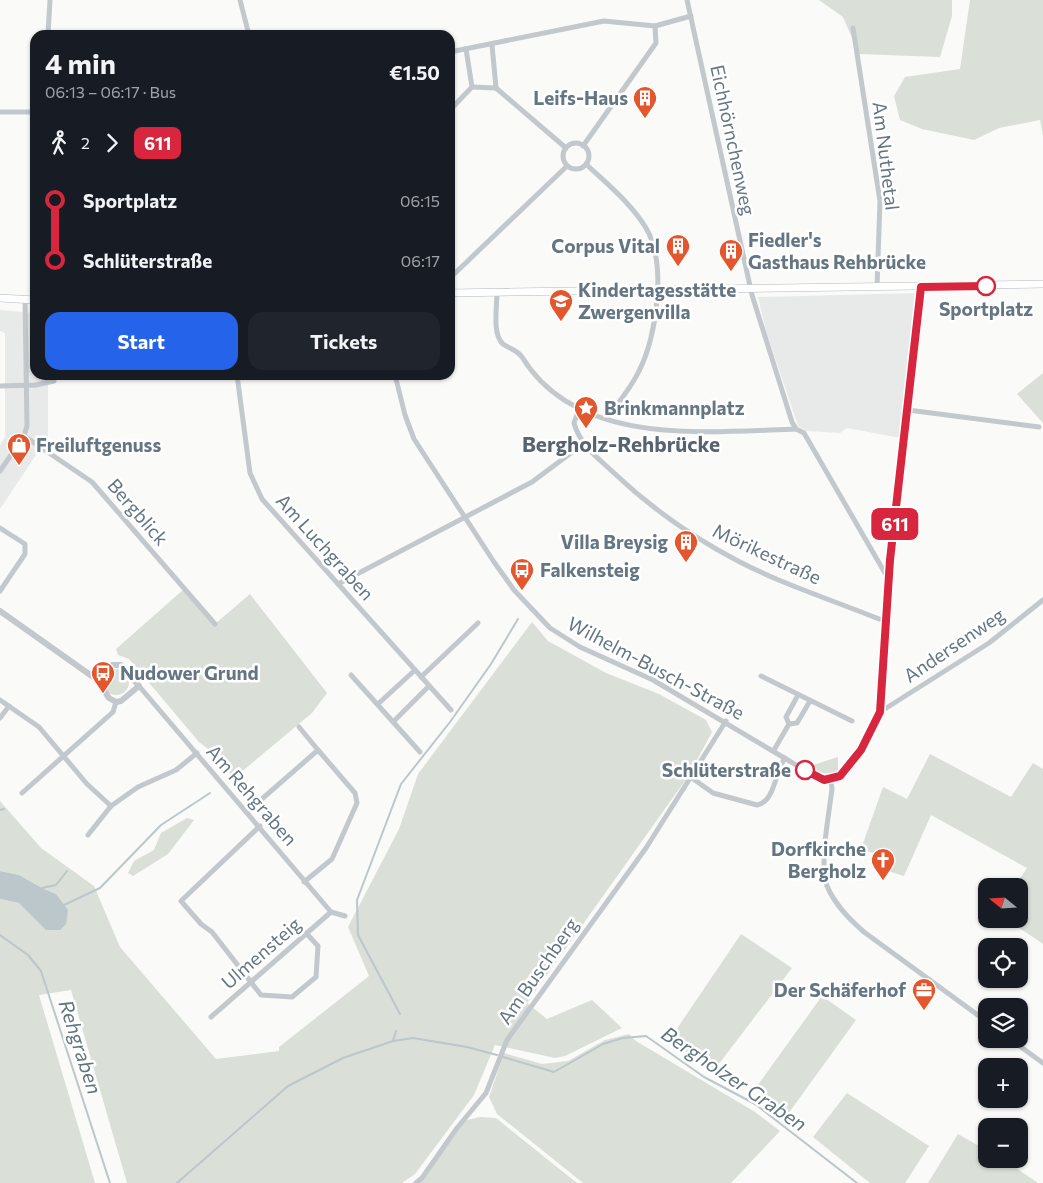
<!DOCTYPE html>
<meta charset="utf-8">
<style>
:root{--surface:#171b24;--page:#20242c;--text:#f1f3f6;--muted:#9ea1a6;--accent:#2563eb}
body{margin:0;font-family:Commissioner,sans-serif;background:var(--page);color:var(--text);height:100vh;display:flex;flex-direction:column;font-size:19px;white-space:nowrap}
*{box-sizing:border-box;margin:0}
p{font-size:16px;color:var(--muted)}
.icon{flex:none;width:28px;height:28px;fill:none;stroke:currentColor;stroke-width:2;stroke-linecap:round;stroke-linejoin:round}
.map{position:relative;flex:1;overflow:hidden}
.details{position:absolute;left:30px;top:30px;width:425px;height:350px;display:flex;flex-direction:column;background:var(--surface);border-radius:15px;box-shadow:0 1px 4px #0004}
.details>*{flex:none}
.badge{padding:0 10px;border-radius:8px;font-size:18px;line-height:32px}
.needle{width:32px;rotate:288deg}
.controls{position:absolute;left:978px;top:878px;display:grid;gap:10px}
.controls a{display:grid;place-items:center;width:50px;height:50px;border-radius:10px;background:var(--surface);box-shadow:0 1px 4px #0004;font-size:25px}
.map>.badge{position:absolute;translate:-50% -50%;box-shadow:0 0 0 2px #fff}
.legs{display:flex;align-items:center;gap:8px;height:55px;padding:0 15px;font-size:16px}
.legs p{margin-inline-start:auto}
.summary{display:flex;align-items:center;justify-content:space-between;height:85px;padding:0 15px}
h1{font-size:28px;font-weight:700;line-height:38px}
.primary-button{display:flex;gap:10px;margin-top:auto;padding:10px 15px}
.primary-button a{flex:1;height:58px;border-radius:15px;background:var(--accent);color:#fff;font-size:20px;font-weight:700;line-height:58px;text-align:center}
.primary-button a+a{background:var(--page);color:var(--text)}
ul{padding:0 15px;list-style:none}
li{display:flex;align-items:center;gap:18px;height:60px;font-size:19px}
li i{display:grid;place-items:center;width:8px;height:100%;margin:0 6px;background:currentColor}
li i::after{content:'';width:12px;height:12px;margin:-6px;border:4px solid;border-radius:50%;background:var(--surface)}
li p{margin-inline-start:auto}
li:first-child i{background:linear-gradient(#0000 50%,currentColor 0)}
li:last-child i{background:linear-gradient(currentColor 50%,#0000 0)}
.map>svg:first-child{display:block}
.built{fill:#e8e9e9}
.green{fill:#dadfd7}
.water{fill:#bbc7cb}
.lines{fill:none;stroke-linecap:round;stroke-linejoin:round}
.stream{stroke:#bbc7cb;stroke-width:2}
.secondary-casing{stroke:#b3babf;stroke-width:8}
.minor{stroke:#c3c8cc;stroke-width:5}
.tertiary{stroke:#c3c8cc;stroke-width:6}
.secondary{stroke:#fff;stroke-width:7}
.line-1-casing{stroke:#fff;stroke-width:11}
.line-1{stroke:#d7263d;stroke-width:8}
.stop-1-dot{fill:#fff;stroke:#d7263d;stroke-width:2.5}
.labels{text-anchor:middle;stroke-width:5;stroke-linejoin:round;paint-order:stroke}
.poi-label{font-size:19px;font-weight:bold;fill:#657683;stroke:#fff;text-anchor:start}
.street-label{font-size:19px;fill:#657683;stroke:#fff}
.stop-label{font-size:19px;font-weight:bold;fill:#657683;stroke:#fff}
.water-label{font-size:20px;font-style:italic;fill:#60757c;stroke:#fff}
.quarter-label{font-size:21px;font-weight:bold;fill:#57646e;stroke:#fff}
</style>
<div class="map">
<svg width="1043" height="1183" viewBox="0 0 1043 1183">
<rect width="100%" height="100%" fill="#fafaf8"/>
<g class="built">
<polygon points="919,293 901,438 847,428 840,433 806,431 798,426 766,331 758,297"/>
<polygon points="0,310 35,313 35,375 51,375 48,376 48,437 0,509 0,445 5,437 5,333 0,331"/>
</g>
<g class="green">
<polygon points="819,0 952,0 952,16 940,57 859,54 843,17"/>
<polygon points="970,0 1043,0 1043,136 1040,120 999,128 974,140 922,129 900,120 894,96 905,77 960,69"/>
<polygon points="1043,373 1043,423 1017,394"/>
<polygon points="184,589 215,624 250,594 327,693 312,713 234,778 211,751 199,742 129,659 118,655 116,649"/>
<polygon points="532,622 548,641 606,673 659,694 706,720 712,732 689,775 527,1003 547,1019 592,1000 622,1028 565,1056 555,1058 495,1045 474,1095 415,1174 402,1183 127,1183 71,990 39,995 95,1183 0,1183 0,899 19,903 29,912 56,894 42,888 19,875 0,871 0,801 41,848 94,886 120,947 216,1059 279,1051 279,1047 369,976 348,927 399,829 418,774"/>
<circle cx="116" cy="682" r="13"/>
<polygon points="930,754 1011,797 1033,763 1043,769 1043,944 1006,919 1019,919 1019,886 1015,886 1027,868 931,815 904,876 872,866 876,854 861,849 883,787 907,799"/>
<polygon points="838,757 838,771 831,774 819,773 813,765"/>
<polygon points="187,818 194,820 168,854 133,876 128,873 134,861 154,850 161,833"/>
<polygon points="741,934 792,968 712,1073 670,1039"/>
<polygon points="822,996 856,1020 788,1114 755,1089"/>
<polygon points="629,1034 636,1041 755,1112 780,1131 731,1183 583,1183 497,1114 489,1097 504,1053 542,1064 568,1061 605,1040"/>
<polygon points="847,1093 929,1146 905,1183 870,1183 813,1137"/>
<polygon points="480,1117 496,1118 577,1183 416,1183 463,1121"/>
<polygon points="958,1134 986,1150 986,1159 1003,1159 1038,1183 928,1183"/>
</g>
<polygon class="water" points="0,871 19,875 42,888 56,894 68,910 66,924 60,930 46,930 19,903 0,899"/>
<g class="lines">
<g class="stream">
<polyline points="0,810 4,809"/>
<polyline points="42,888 56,885 67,871"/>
<polyline points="64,905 100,888 161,825 210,793"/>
<polyline points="0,935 28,955 41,971 110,1183"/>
<polyline points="400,1014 358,935 357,900 401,784 450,722 491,664 518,619"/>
<polyline points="393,1041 396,1031"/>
<polyline points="503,1057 554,1072 603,1044 623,1038 646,1036 704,1077 755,1104 857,1183"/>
<polyline points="177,1183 288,1086 343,1058 393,1041 413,1038 467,1047 497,1055"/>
</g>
<g class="secondary-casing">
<g id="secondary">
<polyline points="450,293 1043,284"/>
<polyline points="0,298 35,300"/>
</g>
</g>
<g class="minor">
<polyline points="240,0 249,35"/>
<polyline points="687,0 752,295 792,422 796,429 804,433 889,580"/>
<polyline points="853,28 880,201 877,287"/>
<polyline points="48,35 50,0"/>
<polyline points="492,45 496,88 566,148"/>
<polyline points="450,52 604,21 655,26"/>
<polyline points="472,87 496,88"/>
<polyline points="450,110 472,87 466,49"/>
<polyline points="0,112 35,112"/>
<circle cx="576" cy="156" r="13"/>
<polyline points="583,146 656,43 655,26 691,16"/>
<path d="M586 164C607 184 631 203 646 228 667 263 657 336 639 371 631 388 618 403 607 418"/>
<polyline points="450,292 451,277 567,166"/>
<path d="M497 292C497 306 492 335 503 344 510 349 517 350 522 357 577 447 705 432 796 429"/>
<polyline points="237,375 250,473 262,499 451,710"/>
<polyline points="395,375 405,415 414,439 494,562 514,590 550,628 580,647 653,680 818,778 831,780 840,776 861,750 880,712 890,560 921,287"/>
<polyline points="0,386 36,385 54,381"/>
<path d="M579 409 574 423C580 445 597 457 614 473 651 508 692 537 738 561 782 584 832 600 879 619L887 620"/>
<polyline points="908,410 1039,427"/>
<polyline points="24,436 92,482 215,624"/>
<polyline points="0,471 24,436 27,426 25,300"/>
<polyline points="0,528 25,544 25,554 0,591"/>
<polyline points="338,584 532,482 583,444"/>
<polyline points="351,675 420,752"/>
<polyline points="761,676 852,721"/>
<polyline points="421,677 478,623"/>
<polyline points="139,686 331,912 345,916"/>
<polyline points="0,700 39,727 87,784 111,806"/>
<polyline points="378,704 415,670"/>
<polyline points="880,712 989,643 1043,600"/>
<polyline points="0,718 9,706"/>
<polyline points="394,721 429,686"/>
<polyline points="789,724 797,723 810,701"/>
<polyline points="789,724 786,717 798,695"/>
<polyline points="299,727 318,750"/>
<polyline points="774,750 789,724"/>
<path d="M692 778 713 793 757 805C775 802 775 771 785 758"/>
<path d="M831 780 832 789C829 814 819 865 827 886 835 905 849 919 864 932L986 1021"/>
<polyline points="22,793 113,712 116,702"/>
<polyline points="247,812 318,750 355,793 357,803 332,859 304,882"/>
<polyline points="260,826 181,901 201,924 212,932 261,995 292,997 316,977 318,946 306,933"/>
<polyline points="88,835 111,806 138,787 176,770 197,753"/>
<polyline points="211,1017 331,912"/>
<polyline points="1010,1039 1043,1063"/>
<polyline points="416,1183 422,1178 457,1128 486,1093 507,1040 646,848 726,721"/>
</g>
<polyline class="tertiary" points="0,611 96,679 109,698 116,702 121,701 139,686 121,665 112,665 96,679"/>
<use href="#secondary" class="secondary"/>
</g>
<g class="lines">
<g class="line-1-casing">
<polyline id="line-1" points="805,770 824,780 840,776 861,750 880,712 890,560 921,287 986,286"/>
</g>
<use href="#line-1" class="line-1"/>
</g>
<defs>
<g id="building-pin" transform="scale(1.25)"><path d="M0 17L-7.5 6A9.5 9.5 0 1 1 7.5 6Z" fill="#e4572e" stroke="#fff"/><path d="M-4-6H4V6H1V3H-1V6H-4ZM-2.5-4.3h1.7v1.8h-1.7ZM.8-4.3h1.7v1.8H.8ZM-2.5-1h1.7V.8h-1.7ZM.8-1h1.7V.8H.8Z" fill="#fff"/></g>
<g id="school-pin" transform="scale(1.25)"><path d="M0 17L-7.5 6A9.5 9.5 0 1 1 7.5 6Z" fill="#e4572e" stroke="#fff"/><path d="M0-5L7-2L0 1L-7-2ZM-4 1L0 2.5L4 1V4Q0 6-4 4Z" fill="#fff"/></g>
<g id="sight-pin" transform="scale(1.25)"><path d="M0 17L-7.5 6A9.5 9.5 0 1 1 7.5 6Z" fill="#e4572e" stroke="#fff"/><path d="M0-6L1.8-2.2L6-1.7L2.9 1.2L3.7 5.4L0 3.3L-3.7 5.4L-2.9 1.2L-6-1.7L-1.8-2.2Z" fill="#fff"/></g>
<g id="shop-pin" transform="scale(1.25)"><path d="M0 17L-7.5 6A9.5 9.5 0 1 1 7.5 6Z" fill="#e4572e" stroke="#fff"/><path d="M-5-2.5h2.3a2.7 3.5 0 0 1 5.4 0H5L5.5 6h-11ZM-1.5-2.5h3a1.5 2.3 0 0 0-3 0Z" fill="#fff"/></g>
<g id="bus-pin" transform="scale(1.25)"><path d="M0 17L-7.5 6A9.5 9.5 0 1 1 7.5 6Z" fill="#e4572e" stroke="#fff"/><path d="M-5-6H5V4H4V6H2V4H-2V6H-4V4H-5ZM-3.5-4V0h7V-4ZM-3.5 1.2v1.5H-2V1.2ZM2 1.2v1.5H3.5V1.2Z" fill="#fff"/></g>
<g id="church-pin" transform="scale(1.25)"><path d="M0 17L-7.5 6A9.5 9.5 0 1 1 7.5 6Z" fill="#e4572e" stroke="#fff"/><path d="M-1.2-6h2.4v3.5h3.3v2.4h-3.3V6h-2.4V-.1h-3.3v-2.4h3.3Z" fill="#fff"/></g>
<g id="office-pin" transform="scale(1.25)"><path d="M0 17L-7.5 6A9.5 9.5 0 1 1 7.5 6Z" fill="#e4572e" stroke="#fff"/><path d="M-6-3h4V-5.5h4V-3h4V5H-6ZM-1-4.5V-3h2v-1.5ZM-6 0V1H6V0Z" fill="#fff"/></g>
</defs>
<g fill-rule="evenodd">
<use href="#building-pin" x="645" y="98"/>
<use href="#building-pin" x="678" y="246"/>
<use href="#building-pin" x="731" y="251"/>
<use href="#school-pin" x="561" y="301"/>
<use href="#sight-pin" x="586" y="408"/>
<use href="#shop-pin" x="19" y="445"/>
<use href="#building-pin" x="686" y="542"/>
<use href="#bus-pin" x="522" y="570"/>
<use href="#bus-pin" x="103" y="673"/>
<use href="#church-pin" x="883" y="860"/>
<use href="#office-pin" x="924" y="990"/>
</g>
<g class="stop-1-dot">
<circle cx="986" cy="286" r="9"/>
<circle cx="805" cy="770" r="9"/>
</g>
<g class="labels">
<g class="poi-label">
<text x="628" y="105" text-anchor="end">Leifs-Haus</text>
<text x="748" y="247">Fiedler's<tspan x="748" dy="22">Gasthaus Rehbrücke</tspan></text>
<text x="660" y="253" text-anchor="end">Corpus Vital</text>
<text x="578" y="297">Kindertagesstätte<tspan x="578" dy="22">Zwergenvilla</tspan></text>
<text x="604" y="415">Brinkmannplatz</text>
<text x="36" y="452">Freiluftgenuss</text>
<text x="668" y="549" text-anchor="end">Villa Breysig</text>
<text x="540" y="577">Falkensteig</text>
<text x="120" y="680">Nudower Grund</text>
<text x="866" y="856" text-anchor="end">Dorfkirche<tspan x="866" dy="22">Bergholz</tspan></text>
<text x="906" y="997" text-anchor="end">Der Schäferhof</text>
</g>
<g class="street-label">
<text transform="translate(733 140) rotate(78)" y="7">Eichhörnchenweg</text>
<text transform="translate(886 156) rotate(83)" y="7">Am Nuthetal</text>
<text transform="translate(138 512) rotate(49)" y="7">Bergblick</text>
<text transform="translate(325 547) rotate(48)" y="7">Am Luchgraben</text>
<text transform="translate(767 554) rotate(25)" y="7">Mörikestraße</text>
<text transform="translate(954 645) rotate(-34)" y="7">Andersenweg</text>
<text transform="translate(656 668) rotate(28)" y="7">Wilhelm-Busch-Straße</text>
<text transform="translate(252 795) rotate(49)" y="7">Am Rehgraben</text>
<text transform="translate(261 953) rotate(-41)" y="7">Ulmensteig</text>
<text transform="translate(538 971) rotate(-55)" y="7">Am Buschberg</text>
</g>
<g class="stop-label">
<text x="986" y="316">Sportplatz</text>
<text x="791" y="777" text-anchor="end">Schlüterstraße</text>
</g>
<g class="water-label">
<text transform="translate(80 1047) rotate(72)" y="7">Rehgraben</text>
<text transform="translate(734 1079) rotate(34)" y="7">Bergholzer Graben</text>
</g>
<g class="quarter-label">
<text x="621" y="452">Bergholz-Rehbrücke</text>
</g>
</g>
</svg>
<div class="controls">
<a><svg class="needle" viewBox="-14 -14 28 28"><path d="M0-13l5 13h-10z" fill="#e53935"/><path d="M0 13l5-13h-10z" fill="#9ea1a6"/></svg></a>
<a><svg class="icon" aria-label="locate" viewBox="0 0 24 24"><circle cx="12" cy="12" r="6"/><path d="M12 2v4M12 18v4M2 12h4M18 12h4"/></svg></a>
<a><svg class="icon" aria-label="layers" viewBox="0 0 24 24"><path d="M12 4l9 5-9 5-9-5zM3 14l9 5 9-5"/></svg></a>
<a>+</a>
<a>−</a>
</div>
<b class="badge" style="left:895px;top:524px;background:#d7263d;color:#fff">611</b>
<section class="details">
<div class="summary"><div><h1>4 min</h1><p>06:13 – 06:17 · Bus</p></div><b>€1.50</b></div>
<div class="legs"><svg class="icon" aria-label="walk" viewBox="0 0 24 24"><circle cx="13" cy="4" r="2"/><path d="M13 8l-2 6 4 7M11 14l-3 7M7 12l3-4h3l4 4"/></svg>2<svg class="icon" aria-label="forward" viewBox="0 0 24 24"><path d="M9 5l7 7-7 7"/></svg><b class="badge" style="background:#d7263d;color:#fff">611</b></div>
<ul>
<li><i style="color:#d7263d"></i><b>Sportplatz</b><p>06:15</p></li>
<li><i style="color:#d7263d"></i><b>Schlüterstraße</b><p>06:17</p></li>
</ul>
<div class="primary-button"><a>Start</a><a>Tickets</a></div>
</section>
</div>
